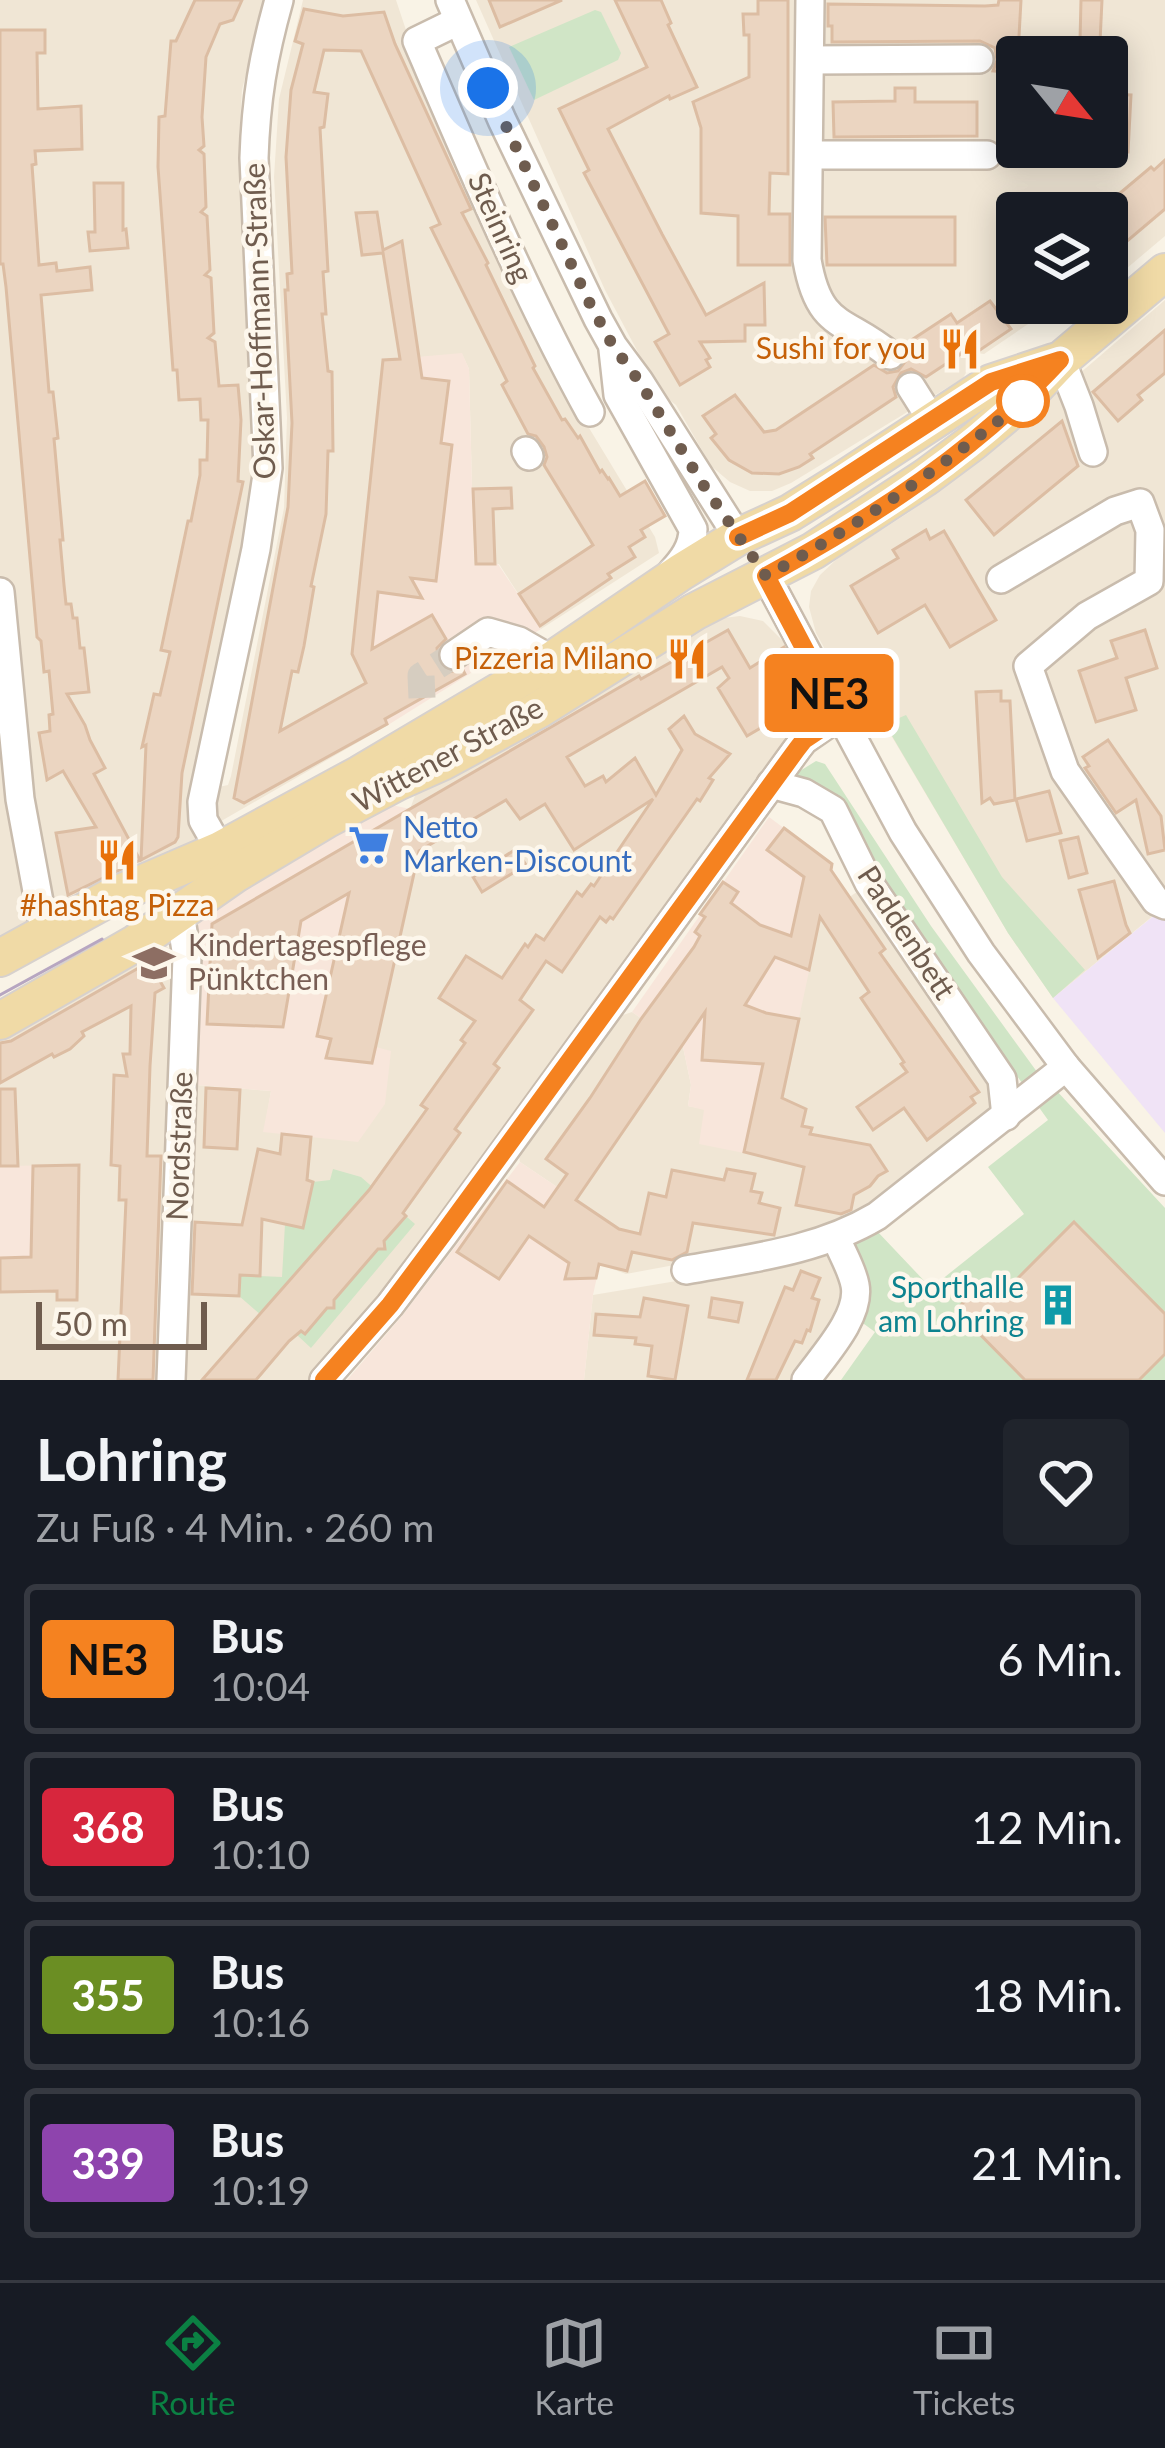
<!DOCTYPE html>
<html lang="de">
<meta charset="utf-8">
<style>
:root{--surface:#171b24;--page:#20242c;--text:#f1f3f6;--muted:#9ea1a6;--line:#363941;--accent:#0b8043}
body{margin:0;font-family:Lato,sans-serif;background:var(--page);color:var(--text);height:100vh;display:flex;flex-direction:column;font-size:45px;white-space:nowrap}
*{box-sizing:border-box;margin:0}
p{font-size:39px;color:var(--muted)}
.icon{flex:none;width:66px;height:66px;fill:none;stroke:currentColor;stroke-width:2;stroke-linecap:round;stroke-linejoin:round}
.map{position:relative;height:1380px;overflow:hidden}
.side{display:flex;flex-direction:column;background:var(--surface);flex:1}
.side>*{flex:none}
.badge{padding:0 24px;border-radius:9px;font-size:42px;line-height:78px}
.needle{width:78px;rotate:120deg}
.buttons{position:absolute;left:996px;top:36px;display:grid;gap:24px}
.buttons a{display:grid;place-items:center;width:132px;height:132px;border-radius:12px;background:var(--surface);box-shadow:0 6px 30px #0003;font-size:60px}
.scale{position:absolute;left:36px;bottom:30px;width:171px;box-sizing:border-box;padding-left:12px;border:6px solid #6f5c4e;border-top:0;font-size:33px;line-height:42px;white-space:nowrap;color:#6f5c4e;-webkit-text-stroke:9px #fdf7ec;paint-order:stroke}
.you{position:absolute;width:60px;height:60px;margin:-30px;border:9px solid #fff;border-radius:50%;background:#1a73e8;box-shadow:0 0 0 18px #1a73e833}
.map>.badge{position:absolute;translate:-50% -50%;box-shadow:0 0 0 6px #fff}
.round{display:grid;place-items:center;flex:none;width:126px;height:126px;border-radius:12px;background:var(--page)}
.head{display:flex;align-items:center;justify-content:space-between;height:204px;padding:0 36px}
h1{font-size:57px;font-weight:700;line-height:90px}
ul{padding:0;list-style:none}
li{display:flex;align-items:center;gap:36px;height:150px;margin:0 24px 18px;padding:0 12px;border:6px solid var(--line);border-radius:12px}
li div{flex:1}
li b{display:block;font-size:45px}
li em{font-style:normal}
li .badge{min-width:132px;font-weight:700;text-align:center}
.tab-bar{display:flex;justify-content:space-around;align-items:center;height:168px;border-top:3px solid var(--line);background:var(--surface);font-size:33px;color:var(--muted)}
.tab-bar a{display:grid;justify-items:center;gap:6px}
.tab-bar .on{color:var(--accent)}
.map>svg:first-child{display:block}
.residential{fill:#f0e6d5;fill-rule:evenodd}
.commercial{fill:#f8e6db}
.education{fill:#f0e3f6}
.green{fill:#d0e5c6}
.building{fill:#ebd5c1;stroke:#dcbda3;stroke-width:3}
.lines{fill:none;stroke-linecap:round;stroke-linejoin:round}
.minor-tunnel{stroke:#d6cdc0;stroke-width:27;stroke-dasharray:27 14;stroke-linecap:butt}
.minor-casing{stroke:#c9bcad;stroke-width:32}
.major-casing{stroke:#d7d1cd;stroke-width:40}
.minor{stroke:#fff;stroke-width:27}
.major{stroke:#f0daa6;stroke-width:36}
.tram{stroke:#b7a6c1;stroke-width:3}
.line-casing{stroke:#fff;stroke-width:27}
.line{stroke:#f58220;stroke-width:18}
.walk{stroke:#6f5c4e;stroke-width:12;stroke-dasharray:0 21.6}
.stop-dot{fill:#fff;stroke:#f58220;stroke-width:6}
.labels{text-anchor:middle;stroke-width:9;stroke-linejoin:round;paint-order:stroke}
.street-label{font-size:30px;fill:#6f5c4e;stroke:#fdf7ec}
.food-label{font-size:30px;fill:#c56008;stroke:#fdf7ec;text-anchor:end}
.shop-label{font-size:30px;fill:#366cbe;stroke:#fdf7ec;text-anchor:start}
.education-label{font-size:30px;fill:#785e54;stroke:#fdf7ec;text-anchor:start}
.culture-label{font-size:30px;fill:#0d838f;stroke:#fdf7ec;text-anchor:end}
</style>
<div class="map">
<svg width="1165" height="1380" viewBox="0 0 1165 1380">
<rect width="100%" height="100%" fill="#f9f3e6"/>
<g class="residential">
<polygon points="0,0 264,0 242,90 239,142 254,446 250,499 193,804 206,838 0,948"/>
<polygon points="303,0 396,0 410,42 554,370 655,537 659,553 541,629 499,564 474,565 469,369 462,354 383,360 352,654 388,725 216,824 214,788 228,785 231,776 284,508 287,418 274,177 279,99"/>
<path d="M476 0H1165V236L1107 285V213H1017V303H1059L984 354 977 353 963 378 791 483 772 491H750L730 482 711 466 676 405 659 392 605 290ZM1017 57H1107V147H1017Z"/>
<polygon points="1165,300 1165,906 1053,998 1008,933 885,725 861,715 816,633 809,607 811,591 820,575 839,557 908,513 971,467"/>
<polygon points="740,616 763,621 785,643 808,685 809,700 804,717 422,1248 308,1380 180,1380 191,1094 196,1085 271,1091 264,1132 376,1048 419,852 431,844 410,809 416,793 715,619"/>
<polygon points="863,888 1017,1085 1025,1087 852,1221 685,1263 626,1274 599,1264 609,1222 520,1162 518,1149 614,1018 632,1012 683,1047 691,1085 688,1106 704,1109 769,1158 819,917"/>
<polygon points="164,944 174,953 160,1380 0,1380 0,1292 78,1290 79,1166 0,1166 0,1030"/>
<polygon points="824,1252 840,1280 846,1298 840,1313 793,1380 584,1380 593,1295 784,1263"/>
</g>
<g class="commercial">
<polygon points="462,353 469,369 474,564 498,564 541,629 388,725 352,655 383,360"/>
<polygon points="392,805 410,809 431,844 419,852 376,1047 391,1051 385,1104 358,1142 263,1132 271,1091 196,1085 191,1077 197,927 204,914 301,853"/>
<polygon points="769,817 832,864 769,1158 699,1144 704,1110 688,1106 691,1085 683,1047 632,1012"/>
<polygon points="520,1162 609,1222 593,1295 584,1380 347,1380 402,1316"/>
<polygon points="79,1165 78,1290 0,1292 0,1166"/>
</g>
<polygon class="education" points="1156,914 1165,918 1165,1133 1053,998"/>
<g class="green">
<polygon points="595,10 601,12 621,53 618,60 534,100 509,47"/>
<polygon points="906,715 1002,877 1085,970 1053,998 1008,933 885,724"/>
<polygon points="816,761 825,764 931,926 1040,1076 1025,1087 798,778 795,774"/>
<path d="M1055 1089 1165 1208V1380H841L875 1332 860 1321C875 1292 862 1272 852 1242L876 1230 931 1288 1024 1214 988 1167 1048 1120 1038 1106Z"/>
<polygon points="333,1169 361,1177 415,1224 311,1348 283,1322 277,1329 239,1296 240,1275 282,1277 285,1224 303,1228 313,1182 330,1180"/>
</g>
<g class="building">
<polygon points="195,0 242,0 233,20 220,24 206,57 202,117 204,146 199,150 204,154 206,207 201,212 207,216 210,270 205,275 211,278 214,333 208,338 215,342 219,386 238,385 241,420 238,481 243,482 182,773 178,837 175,842 141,860 146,745 142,747 154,694 160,695 170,652 161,650 188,521 191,521 200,475 200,460 207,460 208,420 201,420 200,399 179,400 177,370 173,370 158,167 159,117 165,116 171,41 176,41"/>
<polygon points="489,0 562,0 500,27"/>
<polygon points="615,0 661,0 671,23 668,25 697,87 670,99 669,96 608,129 662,234 706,315 764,283 765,325 745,325 745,341 700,342 710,358 706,360 710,367 680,385 655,342 669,334 584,173 589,170 559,109 647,67"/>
<polygon points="758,0 788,0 788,174 770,173 769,214 790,214 790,265 738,265 738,216 701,213 701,128 693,102 749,77 749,35 744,35 743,14 758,14"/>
<polygon points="999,0 1021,0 1017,73 993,71 997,60 995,48 980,41 832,42 832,26 828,26 828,4 985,6 998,5"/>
<polygon points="1081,0 1102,0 1100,42 1080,41"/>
<polygon points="304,9 343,16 384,12 395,44 471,209 462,213 488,263 486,265 535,366 533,368 562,420 565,419 578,438 580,436 600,472 602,470 608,479 609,478 620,496 645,481 665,516 641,530 645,537 629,547 635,557 608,574 611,578 540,626 519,594 593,545 544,465 547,457 544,447 536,436 528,434 502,385 507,381 431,228 440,224 361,51 324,50 314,92 328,94 324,127 320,128 328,271 323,272 326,314 322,314 328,371 332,372 333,451 328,451 326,514 311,586 314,587 304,646 298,672 292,671 280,731 366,683 352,654 383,360 400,359 383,253 362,255 356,213 377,212 383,250 402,241 422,378 449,381 441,443 452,445 436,581 411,578 422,598 378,592 372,649 432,615 446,639 437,648 439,664 447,672 463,670 465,674 385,719 387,724 244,803 234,798 288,507 292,423 285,290 288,290 287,274 292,273 286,157 291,90 303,44 295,41"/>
<polygon points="0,30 45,30 45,53 37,53 38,109 81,106 82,149 35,151 36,164 32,165 39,265 56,263 57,271 90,267 92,290 41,295 49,392 53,392 58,438 54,439 63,540 60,540 64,585 66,604 71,604 73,618 77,618 80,648 84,648 89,692 67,694 85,725 90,740 105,768 94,774 140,860 68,895 56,833 96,827 63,771 47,780 39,733 50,731 49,715 53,714 49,671 44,672 41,641 37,637 6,287 3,264 0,264"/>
<polygon points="895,88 915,88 915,102 977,102 977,136 834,137 833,102 895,101"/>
<polygon points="1107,94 1131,95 1128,152 1107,151"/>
<polygon points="1165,160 1165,209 1107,258 1107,204 1151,167 1154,170"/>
<polygon points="94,183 123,183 123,230 126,229 128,248 90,251 88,232 95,232"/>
<polygon points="825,217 955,217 955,265 827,265"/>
<polygon points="990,301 1011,329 977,352 973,346 926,377 911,369 901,373 893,387 896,397 810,454 813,458 799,467 779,474 752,473 729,460 711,438 716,434 703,416 735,395 764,432 776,430 874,365 887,373 898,371 908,358 904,345 951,314 957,323"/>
<polygon points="1165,330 1165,373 1138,395 1142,400 1118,421 1093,392"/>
<polygon points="1062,421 1078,466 994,535 966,500"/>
<polygon points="511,488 512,508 493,509 495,564 476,564 473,489"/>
<polygon points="926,530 930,539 944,531 996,620 950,647 925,605 878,633 851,586 898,558 893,550"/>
<polygon points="728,630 750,668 784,647 805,687 773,706 779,717 747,736 718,688 729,678 722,667 567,757 585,786 603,776 606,782 635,758 656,795 682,750 669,729 684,716 695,734 730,754 709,778 713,780 700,801 697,799 613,919 610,917 606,922 600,917 562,972 546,961 520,1000 533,1010 494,1064 499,1068 455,1129 460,1133 403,1213 406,1216 384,1241 385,1249 378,1249 334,1300 334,1308 327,1308 305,1334 301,1331 289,1341 256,1380 202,1380 369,1190 427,1109 421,1105 465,1043 461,1040 475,1021 439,998 466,956 502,978 525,944 528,947 536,935 544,940 577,892 582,896 591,884 594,886 653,799 574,850 545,804 520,819 506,800 419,851 372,1063 326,1058 331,1039 317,1036 349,893 301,921 283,1027 207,1024 212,924 639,676 641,679"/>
<polygon points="1145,630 1157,668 1126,678 1136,710 1096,722 1079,671 1117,658 1111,641"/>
<polygon points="1001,691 1001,701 1010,701 1015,800 994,804 990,798 982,803 976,692"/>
<polygon points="1108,740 1161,816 1165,850 1148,854 1136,800 1116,813 1085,768 1089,766 1083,757"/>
<polygon points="1049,791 1061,833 1027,841 1016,799"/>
<polygon points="784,828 832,864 831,870 885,949 880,953 979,1092 971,1097 975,1103 927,1140 904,1108 873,1130 857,1107 907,1072 901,1064 904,1062 861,998 869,992 820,917 809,970 775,957 745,1005 766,1013 799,1019 782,1098 806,1109 802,1126 812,1128 810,1134 870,1145 887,1171 878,1176 870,1186 854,1195 851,1210 841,1214 796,1205 804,1167 744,1152 763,1064 702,1060 705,1012 576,1200 619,1229 640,1234 649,1193 666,1197 672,1170 724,1180 727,1169 755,1174 751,1191 762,1193 759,1203 780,1208 774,1235 693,1223 687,1252 672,1260 632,1252 627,1271 599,1264 596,1278 565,1279 569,1263 529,1236 499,1279 457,1252 507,1181 544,1207 567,1174 546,1159 590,1098 641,1019 694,947 700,936 695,932 705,917 700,914 723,882 738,892 731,903 760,925 791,936 804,877 767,850"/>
<polygon points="1078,837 1087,873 1069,878 1060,841"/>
<polygon points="516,849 526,865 482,892 473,877"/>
<polygon points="1114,881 1126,925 1130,933 1098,958 1079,890"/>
<polygon points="149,962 164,988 155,993 150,1066 147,1156 161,1156 153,1380 118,1380 126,1200 119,1200 120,1166 111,1165 113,1108 114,1075 127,1076 123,1054 130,1054 131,1006 82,1032 84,1036 70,1049 54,1057 52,1054 0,1083 0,1043 11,1041"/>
<polygon points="206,1088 240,1090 237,1149 204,1147"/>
<polygon points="0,1089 15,1089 18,1166 0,1166"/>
<polygon points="282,1134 311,1137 307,1180 313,1182 303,1228 262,1219 260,1276 240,1275 239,1296 192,1294 195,1222 242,1225 258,1149 280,1154"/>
<polygon points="79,1165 77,1300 57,1300 57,1291 0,1292 0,1258 31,1257 33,1166"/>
<polygon points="1074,1222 1165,1314 1165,1354 1139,1380 1025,1380 956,1310 985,1281 1000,1296"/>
<polygon points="801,1271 820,1278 812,1298 819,1300 810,1331 807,1330 802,1343 795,1341 776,1380 747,1380 785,1287 793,1290"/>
<polygon points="644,1298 688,1306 675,1380 648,1376 652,1346 635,1344 636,1338 594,1335 596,1314 640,1317"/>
<polygon points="712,1298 742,1303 738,1322 709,1317"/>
</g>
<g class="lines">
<polyline class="minor-tunnel" points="422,698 421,676 454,655"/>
<g class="minor-casing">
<g id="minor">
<polyline points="450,0 502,120 598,319 613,346 639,381 738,537"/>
<path d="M810 0 807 260C819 330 845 318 890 355"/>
<path d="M458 21 417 41C471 166 524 292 590 412"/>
<polyline points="810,60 979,59"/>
<polyline points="810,155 987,155"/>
<path d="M613 350 618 395 693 529C693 547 683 560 671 573"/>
<polyline points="1061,360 1079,406 1093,452"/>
<polyline points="911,387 933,422"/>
<polyline points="526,451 529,456"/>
<polyline points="766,576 903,832 981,953 1066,1067 1165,1181"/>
<polyline points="1001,579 1115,511 1140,503 1150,530 1149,581 1087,616 1028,666 1065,771 1156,901 1165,905"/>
<polyline points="0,592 20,799 45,934"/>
<polyline points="454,655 488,632 519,641 552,660"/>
<polyline points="771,784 804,793 833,810 869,883 1002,1079 1006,1116"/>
<path d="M220 850 203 820 202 802 256 549 268 468 254 158C256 99 263 57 279 0"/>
<path d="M686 1270C752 1258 818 1251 877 1216L1066 1067"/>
<polyline points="171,1380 187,957 180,913"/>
<polyline points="324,1380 390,1305 444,1234 797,749 804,740 840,715"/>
<path d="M806 1380C824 1355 861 1316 855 1285 852 1269 842 1253 836 1238"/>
</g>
</g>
<g class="major-casing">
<g id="major">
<polyline points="0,958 113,896 220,850 360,774 552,660 681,572 738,537 790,513 843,480 991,383 1054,362"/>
<polyline points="0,1021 136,943 235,874 327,819 397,782 444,761 538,710 694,612 813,551 926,477 973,442 1022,401 1061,360 1165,272"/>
</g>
</g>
<use href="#minor" class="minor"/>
<use href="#major" class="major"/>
<polyline class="tram" points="0,995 102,939"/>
</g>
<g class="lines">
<g class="line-casing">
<path id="line" d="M324 1380 390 1305 443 1234 797 749 804 740 840 716 766 576C873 518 977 450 1060 360L991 382 790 513 738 537"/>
</g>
<use href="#line" class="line"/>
<path class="walk" d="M488 88 589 302 613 346 639 381 704 486 766 576C858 526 942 467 1023 401"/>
</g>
<defs>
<g id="restaurant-bare" transform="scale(3.24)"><path d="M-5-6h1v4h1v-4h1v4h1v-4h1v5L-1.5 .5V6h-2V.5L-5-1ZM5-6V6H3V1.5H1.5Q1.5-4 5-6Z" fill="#e8710a" stroke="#fdf7ec" stroke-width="2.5" paint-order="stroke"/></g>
<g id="supermarket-bare" transform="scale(3.24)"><path d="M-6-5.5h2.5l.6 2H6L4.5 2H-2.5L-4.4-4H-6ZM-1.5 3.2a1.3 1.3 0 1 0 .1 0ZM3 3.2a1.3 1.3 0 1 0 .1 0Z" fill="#3f7fe0" stroke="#fdf7ec" stroke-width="2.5" paint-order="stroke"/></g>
<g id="school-bare" transform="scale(3.24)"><path d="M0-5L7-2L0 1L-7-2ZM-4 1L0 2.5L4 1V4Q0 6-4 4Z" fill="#8d6e63" stroke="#fdf7ec" stroke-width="2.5" paint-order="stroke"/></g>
<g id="building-bare" transform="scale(3.24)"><path d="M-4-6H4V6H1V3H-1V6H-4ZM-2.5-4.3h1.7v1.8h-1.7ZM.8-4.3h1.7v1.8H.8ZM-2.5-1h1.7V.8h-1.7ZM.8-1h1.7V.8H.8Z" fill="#0f9aa8" stroke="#fdf7ec" stroke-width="2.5" paint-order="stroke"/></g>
</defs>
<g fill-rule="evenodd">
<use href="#restaurant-bare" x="960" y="349"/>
<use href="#restaurant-bare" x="687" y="659"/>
<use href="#supermarket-bare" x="369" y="845"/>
<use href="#restaurant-bare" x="117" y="860"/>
<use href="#school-bare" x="154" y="963"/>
<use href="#building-bare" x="1058" y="1305"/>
</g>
<circle class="stop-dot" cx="1023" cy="401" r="24"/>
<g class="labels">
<g class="street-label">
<text transform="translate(500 228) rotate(66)" y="10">Steinring</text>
<text transform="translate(260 321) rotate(-92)" y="10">Oskar-Hoffmann-Straße</text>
<text transform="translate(448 755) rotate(-28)" y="10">Wittener Straße</text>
<text transform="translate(906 933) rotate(57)" y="10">Paddenbett</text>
<text transform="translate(180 1146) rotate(-88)" y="10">Nordstraße</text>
</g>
<g class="food-label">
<text x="926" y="359">Sushi for you</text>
<text x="653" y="669">Pizzeria Milano</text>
<text x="117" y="916" text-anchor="middle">#hashtag Pizza</text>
</g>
<g class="shop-label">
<text x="403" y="838">Netto<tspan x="403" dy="34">Marken-Discount</tspan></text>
</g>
<g class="education-label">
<text x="188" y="956">Kindertagespflege<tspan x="188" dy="34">Pünktchen</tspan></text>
</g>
<g class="culture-label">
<text x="1024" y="1298">Sporthalle<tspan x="1024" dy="34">am Lohring</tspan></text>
</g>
</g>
</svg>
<div class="buttons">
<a><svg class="needle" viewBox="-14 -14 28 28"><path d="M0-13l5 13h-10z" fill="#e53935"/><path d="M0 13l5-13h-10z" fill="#9ea1a6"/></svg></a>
<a><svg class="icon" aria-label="layers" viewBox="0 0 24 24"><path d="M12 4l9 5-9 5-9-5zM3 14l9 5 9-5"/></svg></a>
</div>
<div class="scale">50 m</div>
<div class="you" style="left:488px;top:88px"></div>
<b class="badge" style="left:829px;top:693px;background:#f58220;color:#111">NE3</b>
</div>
<section class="side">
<div class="head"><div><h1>Lohring</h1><p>Zu Fuß · 4 Min. · 260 m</p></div><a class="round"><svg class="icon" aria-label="heart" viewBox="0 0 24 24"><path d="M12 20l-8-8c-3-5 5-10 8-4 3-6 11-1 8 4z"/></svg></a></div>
<ul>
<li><span class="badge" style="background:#f58220;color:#111">NE3</span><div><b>Bus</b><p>10:04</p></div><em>6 Min.</em></li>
<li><span class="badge" style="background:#d7263d;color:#fff">368</span><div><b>Bus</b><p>10:10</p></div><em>12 Min.</em></li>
<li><span class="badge" style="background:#6b8e23;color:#fff">355</span><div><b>Bus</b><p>10:16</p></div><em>18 Min.</em></li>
<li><span class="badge" style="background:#8e44ad;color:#fff">339</span><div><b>Bus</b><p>10:19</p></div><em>21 Min.</em></li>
</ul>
</section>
<nav class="tab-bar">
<a class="on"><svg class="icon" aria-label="directions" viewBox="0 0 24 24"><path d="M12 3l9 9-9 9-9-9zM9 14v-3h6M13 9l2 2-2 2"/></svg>Route</a>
<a><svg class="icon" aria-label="map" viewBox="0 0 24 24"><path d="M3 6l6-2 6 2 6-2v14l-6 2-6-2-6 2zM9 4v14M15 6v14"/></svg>Karte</a>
<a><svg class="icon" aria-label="tickets" viewBox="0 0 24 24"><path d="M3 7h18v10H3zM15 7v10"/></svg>Tickets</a>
</nav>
